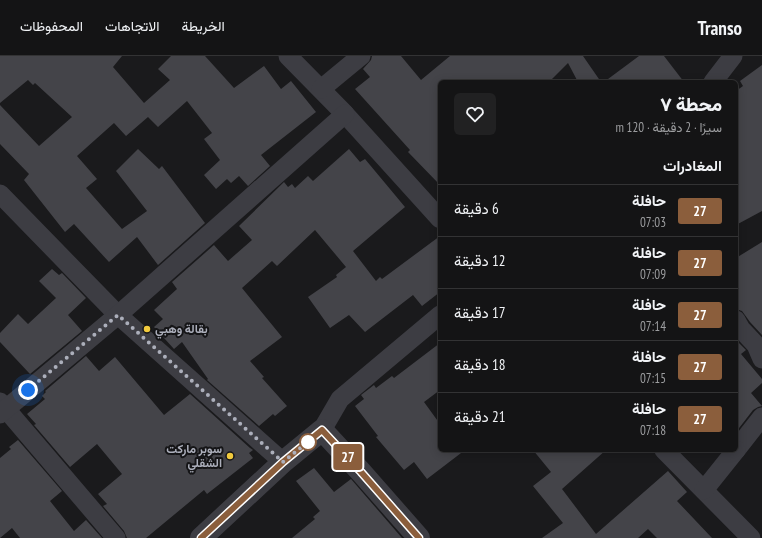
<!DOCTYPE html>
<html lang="ar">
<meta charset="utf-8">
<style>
:root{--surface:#141415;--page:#212122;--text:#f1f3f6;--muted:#9d9ea0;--line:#333334}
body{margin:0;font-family:"PT Sans Narrow",Vazirmatn,sans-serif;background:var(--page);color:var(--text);direction:rtl;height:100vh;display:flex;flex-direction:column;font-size:15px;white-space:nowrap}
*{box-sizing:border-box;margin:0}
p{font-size:13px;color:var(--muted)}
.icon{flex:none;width:22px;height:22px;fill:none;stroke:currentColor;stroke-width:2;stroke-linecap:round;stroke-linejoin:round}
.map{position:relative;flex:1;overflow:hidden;direction:ltr}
.sheet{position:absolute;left:438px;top:24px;width:300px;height:372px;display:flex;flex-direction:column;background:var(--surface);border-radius:6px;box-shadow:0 2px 10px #0003,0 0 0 1px var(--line);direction:rtl}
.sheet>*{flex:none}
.badge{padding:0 8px;border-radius:3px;font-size:14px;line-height:26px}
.you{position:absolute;width:20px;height:20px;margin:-10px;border:3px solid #fff;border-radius:50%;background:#1a73e8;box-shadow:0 0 0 6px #1a73e833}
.map>.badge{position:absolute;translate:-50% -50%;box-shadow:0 0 0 2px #fff}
h2{padding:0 16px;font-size:15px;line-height:36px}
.round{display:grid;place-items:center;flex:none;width:42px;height:42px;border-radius:6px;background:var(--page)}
.overview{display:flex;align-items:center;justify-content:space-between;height:68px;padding:0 16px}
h1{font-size:19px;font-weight:800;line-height:30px}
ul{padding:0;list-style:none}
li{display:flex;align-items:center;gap:12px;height:52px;padding:0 16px;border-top:1px solid var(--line)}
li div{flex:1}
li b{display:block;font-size:15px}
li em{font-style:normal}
li .badge{min-width:44px;font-weight:700;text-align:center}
header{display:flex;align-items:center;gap:24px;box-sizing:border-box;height:56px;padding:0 20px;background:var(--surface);border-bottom:1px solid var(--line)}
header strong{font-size:19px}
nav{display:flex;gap:22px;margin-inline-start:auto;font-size:14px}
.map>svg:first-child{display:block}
.building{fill:#444449}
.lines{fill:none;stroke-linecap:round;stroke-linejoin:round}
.minor{stroke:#3d3d43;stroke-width:19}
.tertiary{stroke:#3d3d43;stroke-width:22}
.line-casing{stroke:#fff;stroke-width:9}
.line{stroke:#8b5e3c;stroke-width:6}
.walk{stroke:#acafbb;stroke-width:4;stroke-dasharray:0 7.2}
.poi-dot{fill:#f1ca3d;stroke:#151517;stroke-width:1.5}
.stop-dot{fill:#fff;stroke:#8b5e3c;stroke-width:2}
.labels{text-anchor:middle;stroke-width:4;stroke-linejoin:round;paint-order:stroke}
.poi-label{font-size:12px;font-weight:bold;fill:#acafbb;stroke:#151517;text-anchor:start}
</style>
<header>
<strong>Transo</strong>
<nav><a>الخريطة</a><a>الاتجاهات</a><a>المحفوظات</a></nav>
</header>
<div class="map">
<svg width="762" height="482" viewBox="0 0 762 482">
<rect width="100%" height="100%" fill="#1a1a1c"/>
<g class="building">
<polygon points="0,0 122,0 113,11 144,47 170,24 158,13 171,0 205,0 234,32 264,10 281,33 291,25 316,56 261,99 270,110 248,130 239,120 231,127 227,123 216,133 204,119 220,104 204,83 212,77 187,45 158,71 148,61 126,80 114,67 77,100 97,123 86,132 122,173 147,155 116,115 138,93 159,113 162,110 205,167 158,209 137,181 109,206 74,168 65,176 24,124 29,118 0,88 0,49 39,90 72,61 35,27 33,29 28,24 0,47"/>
<polygon points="372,0 401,0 421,24 450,0 583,0 601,26 578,26 568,7 549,26 440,26 440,129 408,96 410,94 355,33 370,21 363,13 371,4"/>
<polygon points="639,0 664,0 684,26 604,26"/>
<polygon points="762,9 762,155 736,169 736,35 743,30 740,25"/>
<polygon points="349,93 360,106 365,103 405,151 353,195 376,225 380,221 382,223 440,180 440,236 422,250 413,239 365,276 349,259 330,272 308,241 337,221 336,219 346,211 315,174 277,210 272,205 242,232 282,281 250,305 264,321 262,322 287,350 275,360 273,358 259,370 207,324 208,323 182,286 174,293 154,271 163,263 154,254 177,233 172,226 214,189 228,205 252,184 239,170 284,126 288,131 292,128 295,132 308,120 313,125"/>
<polygon points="762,186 762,279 750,266 742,255 736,253 736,202"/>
<polygon points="52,213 59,219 62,217 86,242 68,259 82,275 30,318 0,286 0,277 18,258 28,268 56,242 39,225"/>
<polygon points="736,284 746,294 741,298 762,323 762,327 751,337 762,350 758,351 753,354 736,376"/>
<polygon points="440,287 440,334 424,346 440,368 440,394 465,394 427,423 414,406 404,414 376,381 378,380 355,350 364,343 361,339 374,329 376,332 392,320 394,322"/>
<polygon points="86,300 99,315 115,301 164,359 190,338 250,392 253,394 249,397 253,402 207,438 204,434 146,482 127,482 124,475 103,450 107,448 98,438 122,418 97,388 70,411 34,369 36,368 27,358 45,343 42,340 46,336 45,335"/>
<polygon points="18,384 62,435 50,445 74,475 86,464 102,482 20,482 12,472 0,482 0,402 11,393 9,391"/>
<polygon points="533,394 606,394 562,433 596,478 668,415 687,436 677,445 712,482 657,482 648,473 638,482 542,482 563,467 533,430 551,416"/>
<polygon points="314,412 334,436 351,423 402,482 292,482 315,463 313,461 320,455 296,425"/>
</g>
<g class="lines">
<g class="minor">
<polyline points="288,0 345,58 440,163"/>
<polyline points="713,26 733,0"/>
<polyline points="321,33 361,0"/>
<polyline points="0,138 118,259 283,406"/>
<polyline points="736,264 741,273 756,289 762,303"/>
<polyline points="0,346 116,482"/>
<polyline points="0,358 118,259 345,58"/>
<polyline points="322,374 340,343 440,259"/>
<polyline points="664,394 751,482"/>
<polyline points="736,394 762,361"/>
<polyline points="704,434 736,394"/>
</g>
<polyline class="tertiary" points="201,482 283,406 322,374 361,416 419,482"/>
</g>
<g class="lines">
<g class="line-casing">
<polyline id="line" points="201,482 283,406 322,374 361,416 419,482"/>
</g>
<use href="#line" class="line"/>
<polyline class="walk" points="28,334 118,259 283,406 313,382 308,386"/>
</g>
<g class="poi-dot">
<circle cx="147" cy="273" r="4"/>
<circle cx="230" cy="400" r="4"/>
</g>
<circle class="stop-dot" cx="308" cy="386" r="8"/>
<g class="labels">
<g class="poi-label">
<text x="155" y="277">بقالة وهبي</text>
<text x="222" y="397" text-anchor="end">سوبر ماركت<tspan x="222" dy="14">الشقلي</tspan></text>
</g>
</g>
</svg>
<div class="you" style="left:28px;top:334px"></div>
<b class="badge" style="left:348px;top:401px;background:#8b5e3c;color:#fff">27</b>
<section class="sheet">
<div class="overview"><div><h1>محطة ٧</h1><p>سيرًا · 2 دقيقة · 120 m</p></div><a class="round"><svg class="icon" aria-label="heart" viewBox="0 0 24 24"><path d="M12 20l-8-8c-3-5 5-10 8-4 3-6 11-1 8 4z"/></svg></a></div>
<h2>المغادرات</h2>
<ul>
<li><span class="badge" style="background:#8b5e3c;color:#fff">27</span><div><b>حافلة</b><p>07:03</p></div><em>6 دقيقة</em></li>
<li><span class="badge" style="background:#8b5e3c;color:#fff">27</span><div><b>حافلة</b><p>07:09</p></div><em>12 دقيقة</em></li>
<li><span class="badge" style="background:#8b5e3c;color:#fff">27</span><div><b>حافلة</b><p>07:14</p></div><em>17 دقيقة</em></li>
<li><span class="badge" style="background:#8b5e3c;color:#fff">27</span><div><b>حافلة</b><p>07:15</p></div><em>18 دقيقة</em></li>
<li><span class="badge" style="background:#8b5e3c;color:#fff">27</span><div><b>حافلة</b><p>07:18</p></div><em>21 دقيقة</em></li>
</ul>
</section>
</div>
